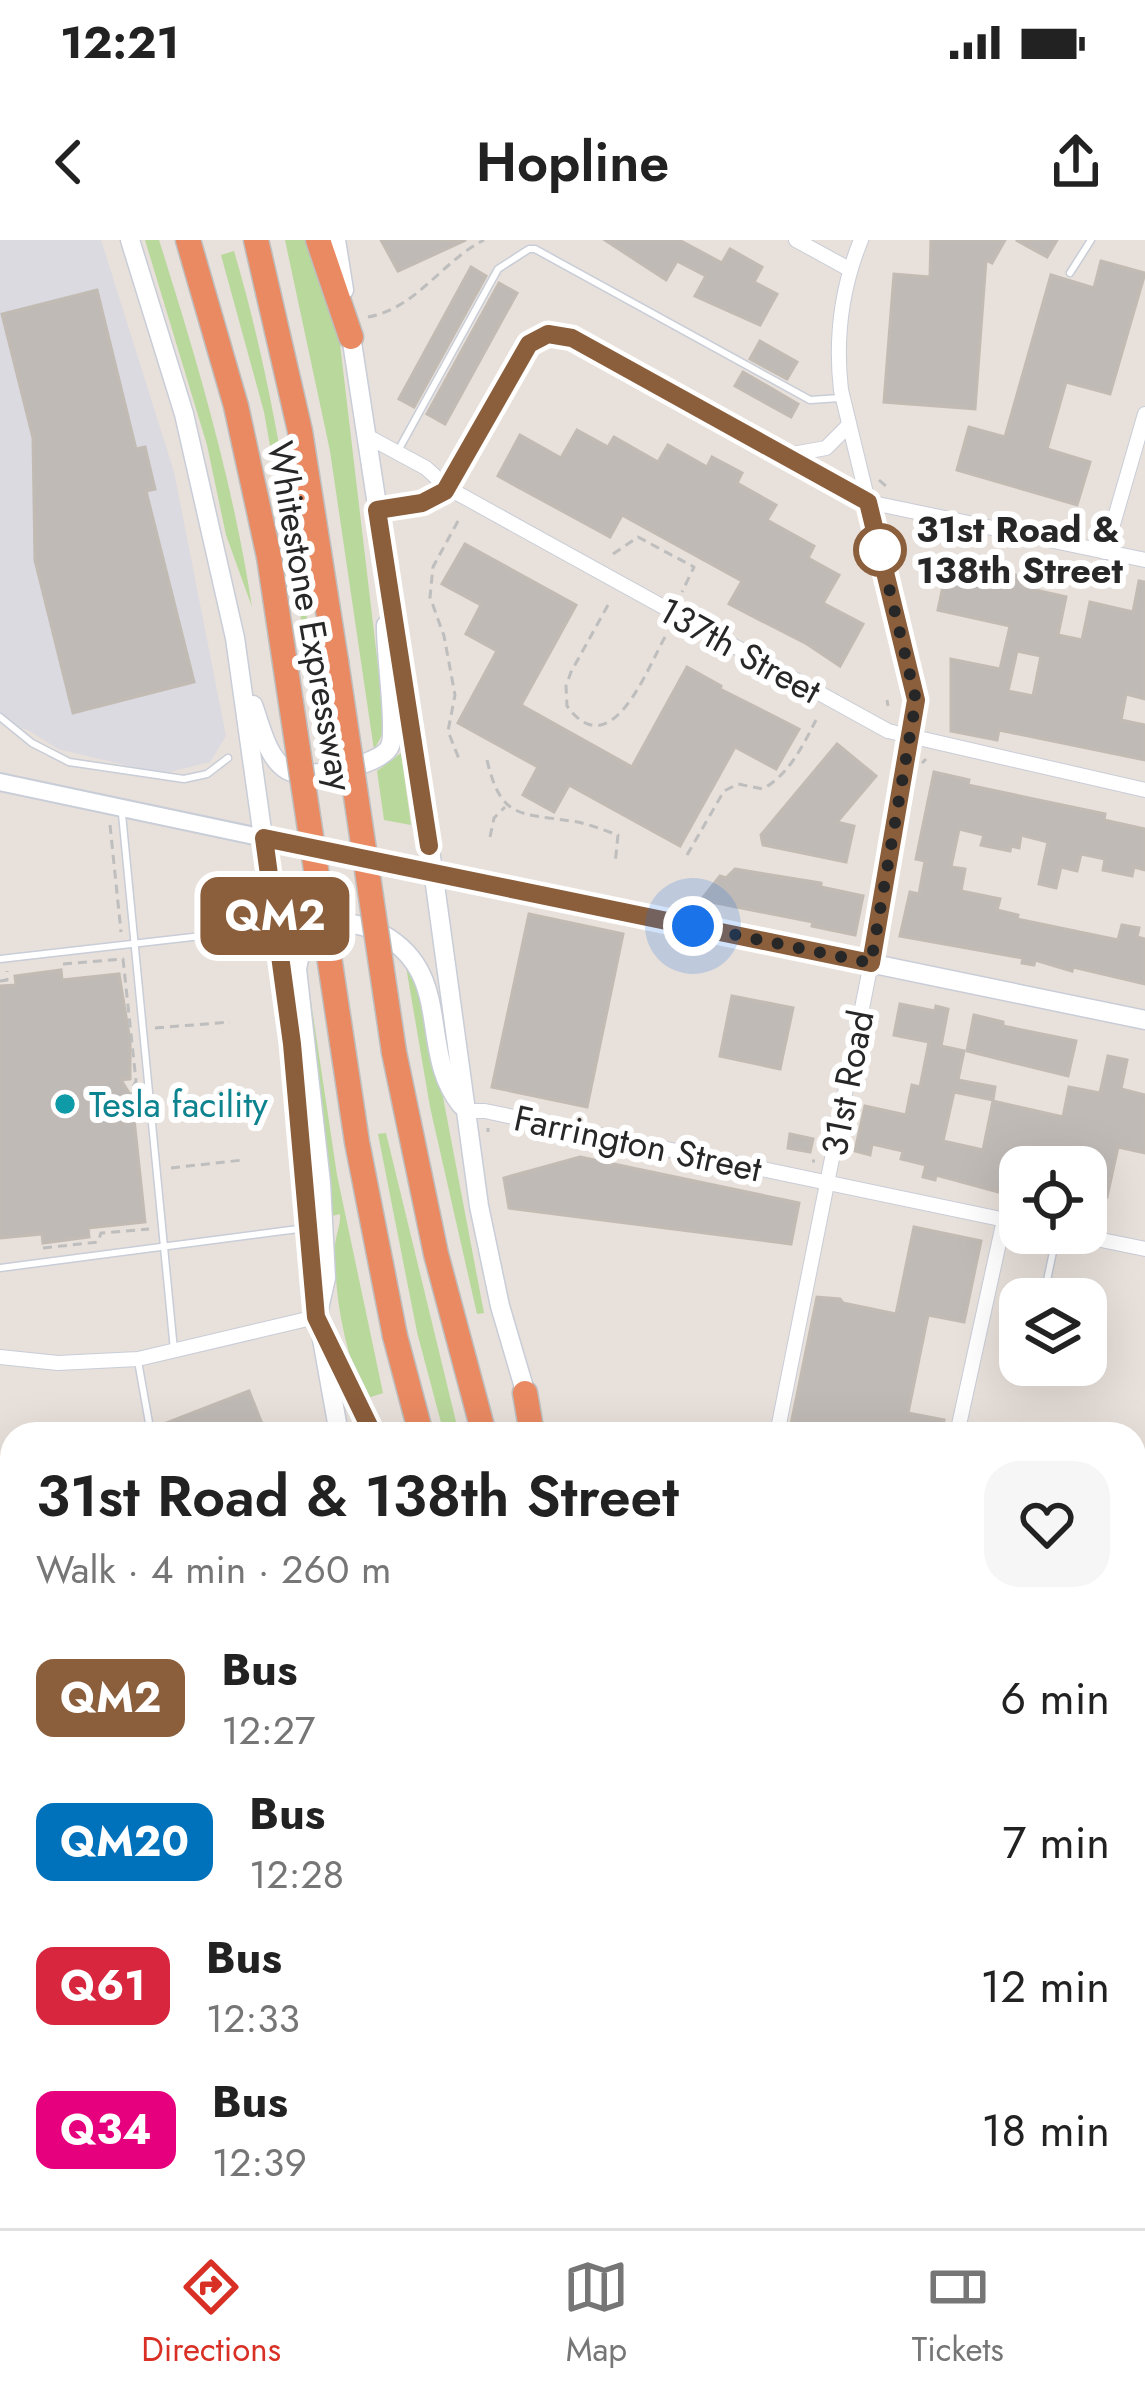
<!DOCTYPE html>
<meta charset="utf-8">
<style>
:root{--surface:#fff;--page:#f6f6f6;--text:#222;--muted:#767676;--line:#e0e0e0;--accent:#d93025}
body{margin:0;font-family:Jost,sans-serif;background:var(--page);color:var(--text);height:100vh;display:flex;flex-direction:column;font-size:45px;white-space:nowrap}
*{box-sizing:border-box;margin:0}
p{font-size:39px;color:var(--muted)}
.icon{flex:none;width:66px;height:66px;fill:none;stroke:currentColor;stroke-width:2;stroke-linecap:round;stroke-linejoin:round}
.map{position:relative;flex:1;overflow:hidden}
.drawer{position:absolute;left:0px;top:1182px;width:1146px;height:807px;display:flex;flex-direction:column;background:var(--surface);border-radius:36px 36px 0 0;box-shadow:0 12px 48px #0002}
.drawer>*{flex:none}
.badge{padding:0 24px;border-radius:18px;font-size:42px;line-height:78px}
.tools{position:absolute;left:999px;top:906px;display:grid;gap:24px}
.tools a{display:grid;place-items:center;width:108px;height:108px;border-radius:24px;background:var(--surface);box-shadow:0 12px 48px #0002;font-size:60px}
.you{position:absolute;width:60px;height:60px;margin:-30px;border:9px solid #fff;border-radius:50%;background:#1a73e8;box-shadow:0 0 0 18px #1a73e833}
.map>.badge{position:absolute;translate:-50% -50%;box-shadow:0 0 0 6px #fff}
.round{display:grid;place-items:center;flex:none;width:126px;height:126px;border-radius:36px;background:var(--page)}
.head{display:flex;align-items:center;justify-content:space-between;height:204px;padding:0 36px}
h1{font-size:57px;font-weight:600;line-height:90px}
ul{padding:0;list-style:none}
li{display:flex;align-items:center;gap:36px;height:144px;padding:0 36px}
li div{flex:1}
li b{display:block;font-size:45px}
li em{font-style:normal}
li .badge{min-width:132px;font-weight:700;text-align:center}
.status{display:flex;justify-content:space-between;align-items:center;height:84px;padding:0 60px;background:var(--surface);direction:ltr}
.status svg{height:33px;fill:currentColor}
header{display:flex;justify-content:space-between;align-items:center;height:156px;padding:0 36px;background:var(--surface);font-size:54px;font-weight:600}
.tabs{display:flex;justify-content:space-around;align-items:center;height:168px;border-top:3px solid var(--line);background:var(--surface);font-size:33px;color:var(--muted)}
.tabs a{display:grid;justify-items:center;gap:6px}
.tabs .selected{color:var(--accent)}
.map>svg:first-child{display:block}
.industrial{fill:#dbdae1}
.green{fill:#b9d89c}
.water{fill:#78d2df}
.building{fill:#c0bab6;stroke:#c2bbb4;stroke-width:3;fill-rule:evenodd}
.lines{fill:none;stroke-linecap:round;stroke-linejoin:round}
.service-casing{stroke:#c8cdd7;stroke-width:9}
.minor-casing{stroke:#c8cdd7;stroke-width:16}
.tertiary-casing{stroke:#c8cdd7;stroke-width:20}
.secondary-casing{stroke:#c8cdd7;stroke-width:21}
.motorway-casing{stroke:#bebebe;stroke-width:27}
.path{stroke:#bebebe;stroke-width:3;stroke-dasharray:9 6;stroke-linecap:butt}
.service{stroke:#fff;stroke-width:6}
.minor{stroke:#fff;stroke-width:14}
.tertiary{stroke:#fff;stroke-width:16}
.secondary{stroke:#fff;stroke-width:18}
.motorway{stroke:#ea8a62;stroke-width:24}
.motorway-bridge-casing{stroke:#bebebe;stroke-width:27;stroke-linecap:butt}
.motorway-bridge{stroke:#ea8a62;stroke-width:24}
.line-casing{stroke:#fff;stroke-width:27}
.line{stroke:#8b5e3c;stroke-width:18}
.walk{stroke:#272727;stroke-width:12;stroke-dasharray:0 21.6}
.stop-dot{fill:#fff;stroke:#8b5e3c;stroke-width:6}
.culture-dot{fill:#0f9aa8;stroke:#fff;stroke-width:4.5}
.labels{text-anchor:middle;stroke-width:12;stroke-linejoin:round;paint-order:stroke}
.stop-label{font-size:36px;font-weight:bold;fill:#272727;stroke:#fff;text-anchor:start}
.street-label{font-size:36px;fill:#272727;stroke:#fff}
.culture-label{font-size:36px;fill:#0d838f;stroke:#fff;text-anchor:start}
</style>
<div class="status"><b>12:21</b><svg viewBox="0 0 49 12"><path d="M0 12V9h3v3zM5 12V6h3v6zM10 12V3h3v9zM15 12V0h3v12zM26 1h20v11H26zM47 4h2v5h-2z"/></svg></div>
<header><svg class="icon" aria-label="back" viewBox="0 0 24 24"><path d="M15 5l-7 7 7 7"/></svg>Hopline<svg class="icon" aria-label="share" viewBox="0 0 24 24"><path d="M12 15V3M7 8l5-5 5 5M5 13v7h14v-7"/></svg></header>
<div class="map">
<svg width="1145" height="1988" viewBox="0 0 1145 1988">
<rect width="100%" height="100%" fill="#e8e0da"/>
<g class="industrial">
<polygon points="0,0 101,0 174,232 226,496 210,522 162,534 58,509 28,490 0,482"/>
<polygon points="226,1977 356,1977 350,1988 219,1988"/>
</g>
<g class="green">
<path d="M145 0H159C197 120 233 242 252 367L226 295 207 205Z"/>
<polygon points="285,0 310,0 338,87 384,477 383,493 374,510 330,211"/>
<path d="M234 11C274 146 293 285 314 424H309L264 172 221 15Z"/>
<polygon points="401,513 411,585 384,580 377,531"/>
<path d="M304 715 337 935 383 1153 365 1159C345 1110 335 1063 335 1011 334 998 341 986 340 974L332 976Z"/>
<polygon points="404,715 424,757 484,1073 477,1074 430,867"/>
<polygon points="386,893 459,1194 444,1194 417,1092 378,894"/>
<polygon points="719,1977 846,1977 854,1988 725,1988"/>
<polygon points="952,1977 1016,1977 1006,1988 952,1988"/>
</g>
<polygon class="water" points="0,1833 12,1840 12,1886 0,1880"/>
<g class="building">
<polygon points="381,0 466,0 398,31"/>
<polygon points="605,0 679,0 722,23 730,9 762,27 754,42 777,54 760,85 695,56 706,36 677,21 666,40"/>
<polygon points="931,0 1005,0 992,23 986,20 975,169 884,162 894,34 930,37"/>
<polygon points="1016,0 1057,0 1047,17"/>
<polygon points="1101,21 1145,33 1110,154 1066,142 1047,209 1090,222 1077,265 957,230 969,187 1005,197 1051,35 1094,48"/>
<polygon points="471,27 486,36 414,167 399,159"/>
<polygon points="499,43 517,53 445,184 427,174"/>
<polygon points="97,50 136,209 145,207 155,249 146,251 194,442 73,473 35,320 33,198 2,74"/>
<polygon points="760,101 797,122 787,139 750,119"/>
<polygon points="743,132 798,164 791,177 735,146"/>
<polygon points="577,190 608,207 614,197 658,222 668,205 707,227 712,217 742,233 737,243 776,265 767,280 814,306 808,318 839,335 823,363 863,384 840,426 807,404 729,364 742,341 622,275 610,297 498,236 520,195 561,218"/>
<polygon points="465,304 576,365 521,465 632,527 687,427 721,446 720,449 799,489 776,529 735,507 680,606 569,545 554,572 523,555 538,527 458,483 497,411 466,394 481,365 442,344"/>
<path d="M992 330 1025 337 1022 347 1066 357 1058 395 1082 400 1090 362 1133 372 1139 341 1145 342V459L1126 454 1121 480 1145 485V520L999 490 997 500 951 491V419L1000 429 1010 386 938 370 946 332 990 342ZM1017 411 1041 416 1033 456 1008 451Z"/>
<polygon points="837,504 876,536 837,582 854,586 846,622 763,605 761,595"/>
<polygon points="934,532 969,540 968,545 1105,574 1104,580 1145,589 1145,630 1134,627 1132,636 1103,630 1105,619 1081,614 1077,631 1061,627 1056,648 1039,644 1048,602 1021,595 1019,608 1011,606 1010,611 981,605 984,595 959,589 951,627 965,629 961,651 1000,659 997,670 1018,675 1017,679 1118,700 1122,685 1139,688 1137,697 1145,699 1145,744 1073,727 1072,731 1035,720 1034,725 1022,723 1023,718 900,696 910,652 919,654 925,621 916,619"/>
<polygon points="735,629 821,643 821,647 863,656 855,695 812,686 813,682 701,660 720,636 726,638"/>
<polygon points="529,674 623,694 587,867 492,847"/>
<polygon points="61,730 62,740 119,734 130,801 130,839 121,840 132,858 124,880 134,879 145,982 88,988 89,997 43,1003 42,994 0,998 0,746 16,745 15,736"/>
<polygon points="732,756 793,768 780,829 720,816"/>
<polygon points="900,764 935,771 936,766 948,769 941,806 964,811 958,840 995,847 993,860 954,852 943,901 983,910 993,861 1063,877 1069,847 1100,853 1108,816 1127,820 1121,849 1145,855 1145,913 1118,907 1107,957 1086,953 1086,927 1016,924 1009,955 936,935 935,940 923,937 926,925 901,919 903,911 872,904 870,915 855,911 865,866 906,875 912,845 920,847 929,802 894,795"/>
<polygon points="974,775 1003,782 1003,786 1076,801 1068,836 967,811"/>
<polygon points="790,894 813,899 810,912 788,908"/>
<polygon points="580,917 799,963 791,1004 509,968 504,938"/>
<polygon points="914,987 981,1001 964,1082 928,1075 908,1173 944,1180 941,1194 789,1194 817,1057 840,1059 843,1063 896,1074"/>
<polygon points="249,1151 266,1194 171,1194 166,1183"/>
<polygon points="12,1733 12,1798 0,1791 0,1753"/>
</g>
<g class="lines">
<g class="service-casing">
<g id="service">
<polyline points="1070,33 1091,0"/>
<polyline points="399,209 498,29 529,9 535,9 810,160 840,158"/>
<polyline points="0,477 32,503 69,522 184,539 207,534 228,518"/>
<polyline points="122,574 174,1110"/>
<polyline points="0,719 271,688"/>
<polyline points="0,1028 306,988"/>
<polyline points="1043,1059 1057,993"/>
<polyline points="1086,1088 1095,1092"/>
<polyline points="138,1121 151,1194"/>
<polyline points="0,1398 12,1394"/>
<polyline points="597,1988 604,1977"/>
</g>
</g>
<g class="minor-casing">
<g id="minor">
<polyline points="796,0 849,29"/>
<polyline points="365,195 426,228 448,248 888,491 1145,550"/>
<polyline points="787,215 826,208 849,185"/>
<polyline points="377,270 422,263 445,251 525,108 539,97 560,94 868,262 1145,320"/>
<polyline points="1105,312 1145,174"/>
<polyline points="466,871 485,871 1020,983"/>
<polyline points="1067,993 1145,1009"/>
<polyline points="0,1117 58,1123 138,1119 316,1077"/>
<path d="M777 1194 871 723 916 460 841 150C835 98 841 49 861 0"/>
<polyline points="957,1194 1004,980"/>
<polyline points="194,1988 201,1977"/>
</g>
</g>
<g class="tertiary-casing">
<g id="tertiary">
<polyline points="0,542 264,598"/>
<polyline points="1134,1584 1145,1534"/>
</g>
</g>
<g class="secondary-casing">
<g id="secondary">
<polyline points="130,0 184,174 235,398 292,804 311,1038 339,1194"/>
<polyline points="336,0 344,50"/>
<polyline points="350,89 433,630 479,966 500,1066 528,1161"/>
<path d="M253 465C261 486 267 518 287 530 305 541 382 526 390 506 397 490 385 411 386 385"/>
<polyline points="264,598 1145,780"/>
<path d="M318 1073 326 1038 321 943 297 729C300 709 308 693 328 686 347 681 366 685 382 694 455 735 417 809 461 865"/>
<polyline points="692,1977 698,1988"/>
<polyline points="940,1977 941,1988"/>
<polyline points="1059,1977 1078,1988"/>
<polyline points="1031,1988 1043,1977"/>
</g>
</g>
<g class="motorway-casing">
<g id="motorway">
<polyline points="188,0 236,166 269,317"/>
<polyline points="256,0 300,191 336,421"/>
<polyline points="318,0 351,97"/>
<polyline points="394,812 436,1014 484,1194"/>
<polyline points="316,1077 373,1194"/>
<polyline points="395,1096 421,1194"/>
<polyline points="525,1153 532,1194"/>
<polyline points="761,1977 768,1988"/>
<polyline points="822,1977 829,1988"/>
<polyline points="857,1977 862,1988"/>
<polyline points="908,1977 915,1988"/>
</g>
</g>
<g class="path">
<path d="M368 77C417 68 441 22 484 0"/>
<polyline points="879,240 888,248"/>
<polyline points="458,281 433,327 430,357 444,396 455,455 448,491 459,519"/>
<polyline points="613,314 638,297 694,327 682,352"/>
<path d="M608 365 571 432 566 446 567 466C611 527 647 429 665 397"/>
<polyline points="887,460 888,466"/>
<path d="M487 520C501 579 519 573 571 581 587 583 603 590 618 595L615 624"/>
<polyline points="922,523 926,519"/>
<polyline points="110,585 121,692"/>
<polyline points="490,597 494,578 505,567"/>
<path d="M687 615 724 551 738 544 763 549C790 533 802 507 816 480"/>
<polyline points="63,724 123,719 136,841 132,849 134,872 141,878"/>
<polyline points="0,741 7,740 7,731"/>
<polyline points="155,788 230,782"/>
<polyline points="488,888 488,892"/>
<polyline points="812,921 815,921"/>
<polyline points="171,928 243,920"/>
<polyline points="43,1008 98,1002 101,993 149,989"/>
</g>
<use href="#service" class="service"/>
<use href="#minor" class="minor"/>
<use href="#tertiary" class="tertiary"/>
<use href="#secondary" class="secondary"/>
<use href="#motorway" class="motorway"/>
<g class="motorway-bridge-casing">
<g id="motorway-bridge">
<polyline points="269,317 357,902 395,1096"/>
<polyline points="336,421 394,812"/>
</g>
</g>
<use href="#motorway-bridge" class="motorway-bridge"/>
</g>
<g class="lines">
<g class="line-casing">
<polyline id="line" points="373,1194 316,1077 292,804 264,598 871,723 916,460 868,262 572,98 548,94 529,104 445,251 422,263 377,270 429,606"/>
</g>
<use href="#line" class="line"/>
<polyline class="walk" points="693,686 871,723 916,460 880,310"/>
</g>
<circle class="stop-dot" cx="880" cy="310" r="24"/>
<circle class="culture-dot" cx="65" cy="864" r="12"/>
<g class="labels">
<g class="stop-label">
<text x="916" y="302">31st Road &amp;<tspan x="916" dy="41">138th Street</tspan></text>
</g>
<g class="street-label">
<text transform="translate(311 376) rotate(80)" y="13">Whitestone Expressway</text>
<text transform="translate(740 410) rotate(29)" y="13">137th Street</text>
<text transform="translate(847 843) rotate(-79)" y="13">31st Road</text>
<text transform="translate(638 903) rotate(12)" y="13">Farrington Street</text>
</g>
<g class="culture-label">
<text x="89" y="877">Tesla facility</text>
</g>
</g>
</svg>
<div class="tools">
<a><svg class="icon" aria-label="locate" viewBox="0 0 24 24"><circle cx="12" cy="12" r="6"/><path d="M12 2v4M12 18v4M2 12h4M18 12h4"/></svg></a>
<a><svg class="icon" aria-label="layers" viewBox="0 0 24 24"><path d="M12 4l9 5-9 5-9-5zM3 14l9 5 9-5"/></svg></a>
</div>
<div class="you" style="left:693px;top:686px"></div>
<b class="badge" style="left:275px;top:676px;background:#8b5e3c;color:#fff">QM2</b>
<section class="drawer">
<div class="head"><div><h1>31st Road &amp; 138th Street</h1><p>Walk · 4 min · 260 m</p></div><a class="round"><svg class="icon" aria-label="heart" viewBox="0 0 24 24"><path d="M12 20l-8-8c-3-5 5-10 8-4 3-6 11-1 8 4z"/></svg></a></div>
<ul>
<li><span class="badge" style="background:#8b5e3c;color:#fff">QM2</span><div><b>Bus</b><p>12:27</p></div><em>6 min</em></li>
<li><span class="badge" style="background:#0072bc;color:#fff">QM20</span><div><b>Bus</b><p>12:28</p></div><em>7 min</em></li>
<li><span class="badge" style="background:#d7263d;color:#fff">Q61</span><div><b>Bus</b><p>12:33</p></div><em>12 min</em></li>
<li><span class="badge" style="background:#e6007e;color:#fff">Q34</span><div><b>Bus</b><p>12:39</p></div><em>18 min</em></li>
</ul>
</section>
</div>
<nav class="tabs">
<a class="selected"><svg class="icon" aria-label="directions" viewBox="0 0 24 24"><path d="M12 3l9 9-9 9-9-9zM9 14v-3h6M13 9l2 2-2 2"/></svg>Directions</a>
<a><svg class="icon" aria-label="map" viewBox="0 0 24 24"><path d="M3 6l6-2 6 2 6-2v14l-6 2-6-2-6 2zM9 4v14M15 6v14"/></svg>Map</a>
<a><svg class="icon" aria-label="tickets" viewBox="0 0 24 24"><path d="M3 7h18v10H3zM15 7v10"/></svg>Tickets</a>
</nav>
